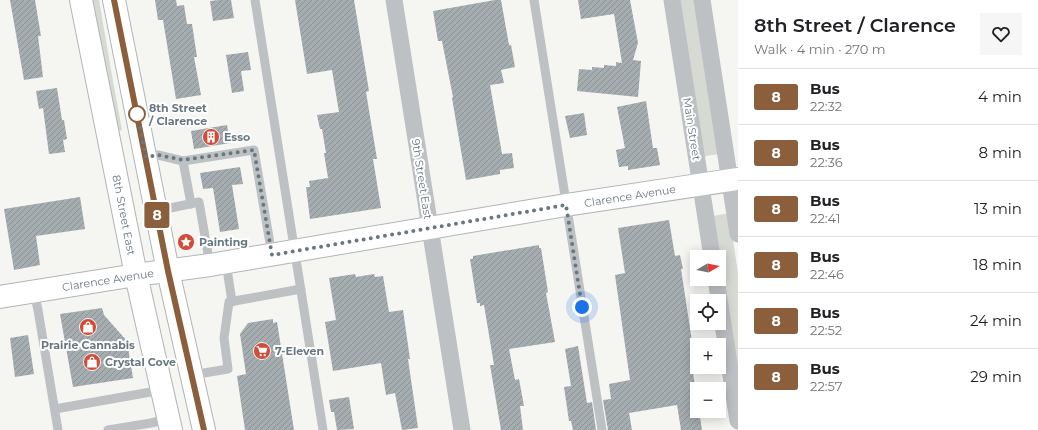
<!DOCTYPE html>
<meta charset="utf-8">
<style>
:root{--surface:#fff;--page:#f6f6f6;--text:#202124;--muted:#757577;--line:#e0e0e0}
body{margin:0;font-family:Montserrat,sans-serif;background:var(--page);color:var(--text);height:100vh;display:flex;flex-direction:column;font-size:15px;white-space:nowrap}
*{box-sizing:border-box;margin:0}
p{font-size:13px;color:var(--muted)}
.icon{flex:none;width:22px;height:22px;fill:none;stroke:currentColor;stroke-width:2;stroke-linecap:round;stroke-linejoin:round}
.map{position:relative;flex:1;overflow:hidden}
.details{display:flex;flex-direction:column;background:var(--surface);width:300px}
.details>*{flex:none}
.badge{padding:0 8px;border-radius:3px;font-size:14px;line-height:26px}
.needle{width:26px;rotate:81deg}
.buttons{position:absolute;left:690px;top:250px;display:grid;gap:8px}
.buttons a{display:grid;place-items:center;width:36px;height:36px;border-radius:0px;background:var(--surface);box-shadow:0 2px 10px #0003;font-size:20px}
.you{position:absolute;width:20px;height:20px;margin:-10px;border:3px solid #fff;border-radius:50%;background:#1a73e8;box-shadow:0 0 0 6px #1a73e833}
.map>.badge{position:absolute;translate:-50% -50%;box-shadow:0 0 0 2px #fff}
.round{display:grid;place-items:center;flex:none;width:42px;height:42px;border-radius:0px;background:var(--page)}
.summary{display:flex;align-items:center;justify-content:space-between;height:68px;padding:0 16px}
h1{font-size:19px;font-weight:600;line-height:30px}
ul{padding:0;list-style:none}
li{display:flex;align-items:center;gap:12px;height:56px;padding:0 16px;border-top:1px solid var(--line)}
li div{flex:1}
li b{display:block;font-size:15px}
li em{font-style:normal}
li .badge{min-width:44px;font-weight:700;text-align:center}
main{display:flex;flex:1;min-height:0}
.map>svg:first-child{display:block}
.green{fill:#d6dad2}
.building{fill:url(#building-hatch)}
.lines{fill:none;stroke-linecap:round;stroke-linejoin:round}
.secondary-casing{stroke:#b0b5b8;stroke-width:24}
.lane{stroke:#bdc1c4;stroke-width:9}
.street{stroke:#bdc1c4;stroke-width:17}
.secondary{stroke:#fff;stroke-width:22}
.line-casing{stroke:#fff;stroke-width:9}
.line{stroke:#8b5e3c;stroke-width:6}
.walk{stroke:#687880;stroke-width:4;stroke-dasharray:0 7.2}
.stop-dot{fill:#fff;stroke:#8b5e3c;stroke-width:2}
.labels{text-anchor:middle;stroke-width:4;stroke-linejoin:round;paint-order:stroke}
.stop-label{font-size:11px;font-weight:bold;fill:#687880;stroke:#fff;text-anchor:start}
.street-label{font-size:11px;fill:#687880;stroke:#fff}
.poi-label{font-size:11px;font-weight:bold;fill:#687880;stroke:#fff;text-anchor:start}
</style>
<main>
<div class="map">
<svg width="738" height="430" viewBox="0 0 738 430">
<defs>
<pattern id="building-hatch" width="6" height="6" patternUnits="userSpaceOnUse"><rect width="6" height="6" fill="#a5adb1"/><path d="M-1 1l2-2M0 6l6-6M5 7l2-2" fill="none" stroke="#8a9295"/></pattern>
</defs>
<rect width="100%" height="100%" fill="#f5f5f2"/>
<g class="green">
<polygon points="88,0 99,0 111,70 122,130 118,131"/>
<polygon points="679,0 694,0 719,154 699,157"/>
<polygon points="730,213 731,227 738,273 738,371 713,216"/>
</g>
<g class="building">
<polygon points="10,0 35,0 41,36 38,36 43,77 24,80"/>
<polygon points="155,0 176,0 177,6 184,5 187,24 192,24 197,57 194,57 201,95 176,99 163,20 158,20"/>
<polygon points="219,0 231,0 234,18 213,21 210,1"/>
<polygon points="295,0 354,0 369,91 366,92 377,159 373,159 381,208 310,219 306,187 310,187 309,181 328,178 324,153 326,153 322,129 320,129 317,115 339,112 332,70 307,74"/>
<polygon points="495,0 501,0 509,45 511,45 515,67 501,70 504,83 490,85 502,154 512,153 514,168 500,170 500,174 466,180 452,98 453,97 442,41 438,41 433,11"/>
<polygon points="578,0 630,0 638,43 633,60 641,61 638,97 577,91 579,69 592,70 592,67 604,68 604,65 616,66 616,62 622,63 614,14 581,19"/>
<polygon points="248,52 251,70 241,71 244,91 232,93 226,55"/>
<polygon points="57,88 62,120 64,120 67,139 63,140 65,152 49,154 43,108 39,109 36,91"/>
<polygon points="646,101 653,148 657,148 660,165 628,170 628,166 619,167 616,150 625,148 617,107"/>
<polygon points="584,113 587,135 570,138 565,116"/>
<polygon points="227,125 230,143 194,149 191,131"/>
<polygon points="240,167 243,184 232,185 239,229 220,232 213,188 203,189 200,173"/>
<polygon points="80,197 85,229 36,236 40,265 14,270 4,209"/>
<polygon points="669,220 675,256 680,255 683,269 681,269 695,361 691,362 697,397 697,411 699,411 702,430 681,430 677,405 629,413 632,430 608,430 603,400 611,399 609,384 630,380 615,275 625,273 618,228"/>
<polygon points="539,245 539,248 541,248 548,292 546,293 555,342 509,349 515,380 519,379 524,406 520,406 523,430 501,430 490,365 494,365 484,305 480,306 480,303 477,303 470,259 473,259 473,256"/>
<polygon points="355,274 356,277 374,274 375,277 383,276 389,312 403,310 410,359 408,359 418,428 402,430 395,393 386,395 381,363 333,371 325,322 336,320 329,278"/>
<polygon points="102,308 104,315 127,341 133,378 73,387 60,314"/>
<polygon points="273,319 273,323 277,322 294,430 245,430 237,376 246,374 240,334 248,323"/>
<polygon points="28,335 34,374 15,377 10,338"/>
<polygon points="578,346 587,403 592,402 596,430 573,430 571,421 569,421 564,387 571,386 565,349"/>
<polygon points="349,397 354,429 337,430 334,412 331,412 329,400"/>
</g>
<g class="lines">
<g class="secondary-casing">
<g id="secondary">
<polyline points="81,0 136,275 171,430"/>
<polyline points="114,0 168,271 204,430"/>
<polyline points="0,297 136,275 210,265 566,205 738,179"/>
</g>
</g>
<g class="lane">
<polyline points="255,0 323,430"/>
<polyline points="534,0 602,430"/>
<polyline points="146,157 158,155 183,161 254,150 272,255"/>
<polyline points="183,161 191,204"/>
<polyline points="156,211 199,202 210,265"/>
<polyline points="226,262 232,302"/>
<polyline points="34,292 38,310 58,430"/>
<polyline points="192,375 228,369 224,338 229,302 301,289"/>
<polyline points="55,409 162,390"/>
<polyline points="108,430 151,423 169,419"/>
</g>
<g class="street">
<polyline points="394,0 462,430"/>
<polyline points="672,0 712,257"/>
<polyline points="702,0 738,234"/>
<polyline points="716,279 738,421"/>
</g>
<use href="#secondary" class="secondary"/>
</g>
<g class="lines">
<g class="line-casing">
<polyline id="line" points="114,0 168,271 204,430"/>
</g>
<use href="#line" class="line"/>
<polyline class="walk" points="137,114 146,157 158,155 183,160 254,150 272,255 566,205 582,307"/>
</g>
<defs>
<g id="building-disc" transform="scale(0.9)"><circle r="9.5" fill="#d04d38" stroke="#fff"/><path d="M-4-6H4V6H1V3H-1V6H-4ZM-2.5-4.3h1.7v1.8h-1.7ZM.8-4.3h1.7v1.8H.8ZM-2.5-1h1.7V.8h-1.7ZM.8-1h1.7V.8H.8Z" fill="#fff"/></g>
<g id="sight-disc" transform="scale(0.9)"><circle r="9.5" fill="#d04d38" stroke="#fff"/><path d="M0-6L1.8-2.2L6-1.7L2.9 1.2L3.7 5.4L0 3.3L-3.7 5.4L-2.9 1.2L-6-1.7L-1.8-2.2Z" fill="#fff"/></g>
<g id="shop-disc" transform="scale(0.9)"><circle r="9.5" fill="#d04d38" stroke="#fff"/><path d="M-5-2.5h2.3a2.7 3.5 0 0 1 5.4 0H5L5.5 6h-11ZM-1.5-2.5h3a1.5 2.3 0 0 0-3 0Z" fill="#fff"/></g>
<g id="supermarket-disc" transform="scale(0.9)"><circle r="9.5" fill="#d04d38" stroke="#fff"/><path d="M-6-5.5h2.5l.6 2H6L4.5 2H-2.5L-4.4-4H-6ZM-1.5 3.2a1.3 1.3 0 1 0 .1 0ZM3 3.2a1.3 1.3 0 1 0 .1 0Z" fill="#fff"/></g>
</defs>
<g fill-rule="evenodd">
<use href="#building-disc" x="211" y="137"/>
<use href="#sight-disc" x="186" y="242"/>
<use href="#shop-disc" x="88" y="327"/>
<use href="#supermarket-disc" x="262" y="351"/>
<use href="#shop-disc" x="92" y="362"/>
</g>
<circle class="stop-dot" cx="137" cy="114" r="8"/>
<g class="labels">
<g class="stop-label">
<text x="149" y="112">8th Street<tspan x="149" dy="13">/ Clarence</tspan></text>
</g>
<g class="street-label">
<text transform="translate(692 129) rotate(81)" y="4">Main Street</text>
<text transform="translate(422 179) rotate(81)" y="4">9th Street East</text>
<text transform="translate(630 196) rotate(-9)" y="4">Clarence Avenue</text>
<text transform="translate(124 215) rotate(79)" y="4">8th Street East</text>
<text transform="translate(108 280) rotate(-9)" y="4">Clarence Avenue</text>
</g>
<g class="poi-label">
<text x="224" y="141">Esso</text>
<text x="199" y="246">Painting</text>
<text x="88" y="349" text-anchor="middle">Prairie Cannabis</text>
<text x="275" y="355">7-Eleven</text>
<text x="105" y="366">Crystal Cove</text>
</g>
</g>
</svg>
<div class="buttons">
<a><svg class="needle" viewBox="-14 -14 28 28"><path d="M0-13l5 13h-10z" fill="#e53935"/><path d="M0 13l5-13h-10z" fill="#757577"/></svg></a>
<a><svg class="icon" aria-label="locate" viewBox="0 0 24 24"><circle cx="12" cy="12" r="6"/><path d="M12 2v4M12 18v4M2 12h4M18 12h4"/></svg></a>
<a>+</a>
<a>−</a>
</div>
<div class="you" style="left:582px;top:307px"></div>
<b class="badge" style="left:157px;top:215px;background:#8b5e3c;color:#fff">8</b>
</div>
<section class="details">
<div class="summary"><div><h1>8th Street / Clarence</h1><p>Walk · 4 min · 270 m</p></div><a class="round"><svg class="icon" aria-label="heart" viewBox="0 0 24 24"><path d="M12 20l-8-8c-3-5 5-10 8-4 3-6 11-1 8 4z"/></svg></a></div>
<ul>
<li><span class="badge" style="background:#8b5e3c;color:#fff">8</span><div><b>Bus</b><p>22:32</p></div><em>4 min</em></li>
<li><span class="badge" style="background:#8b5e3c;color:#fff">8</span><div><b>Bus</b><p>22:36</p></div><em>8 min</em></li>
<li><span class="badge" style="background:#8b5e3c;color:#fff">8</span><div><b>Bus</b><p>22:41</p></div><em>13 min</em></li>
<li><span class="badge" style="background:#8b5e3c;color:#fff">8</span><div><b>Bus</b><p>22:46</p></div><em>18 min</em></li>
<li><span class="badge" style="background:#8b5e3c;color:#fff">8</span><div><b>Bus</b><p>22:52</p></div><em>24 min</em></li>
<li><span class="badge" style="background:#8b5e3c;color:#fff">8</span><div><b>Bus</b><p>22:57</p></div><em>29 min</em></li>
</ul>
</section>
</main>
